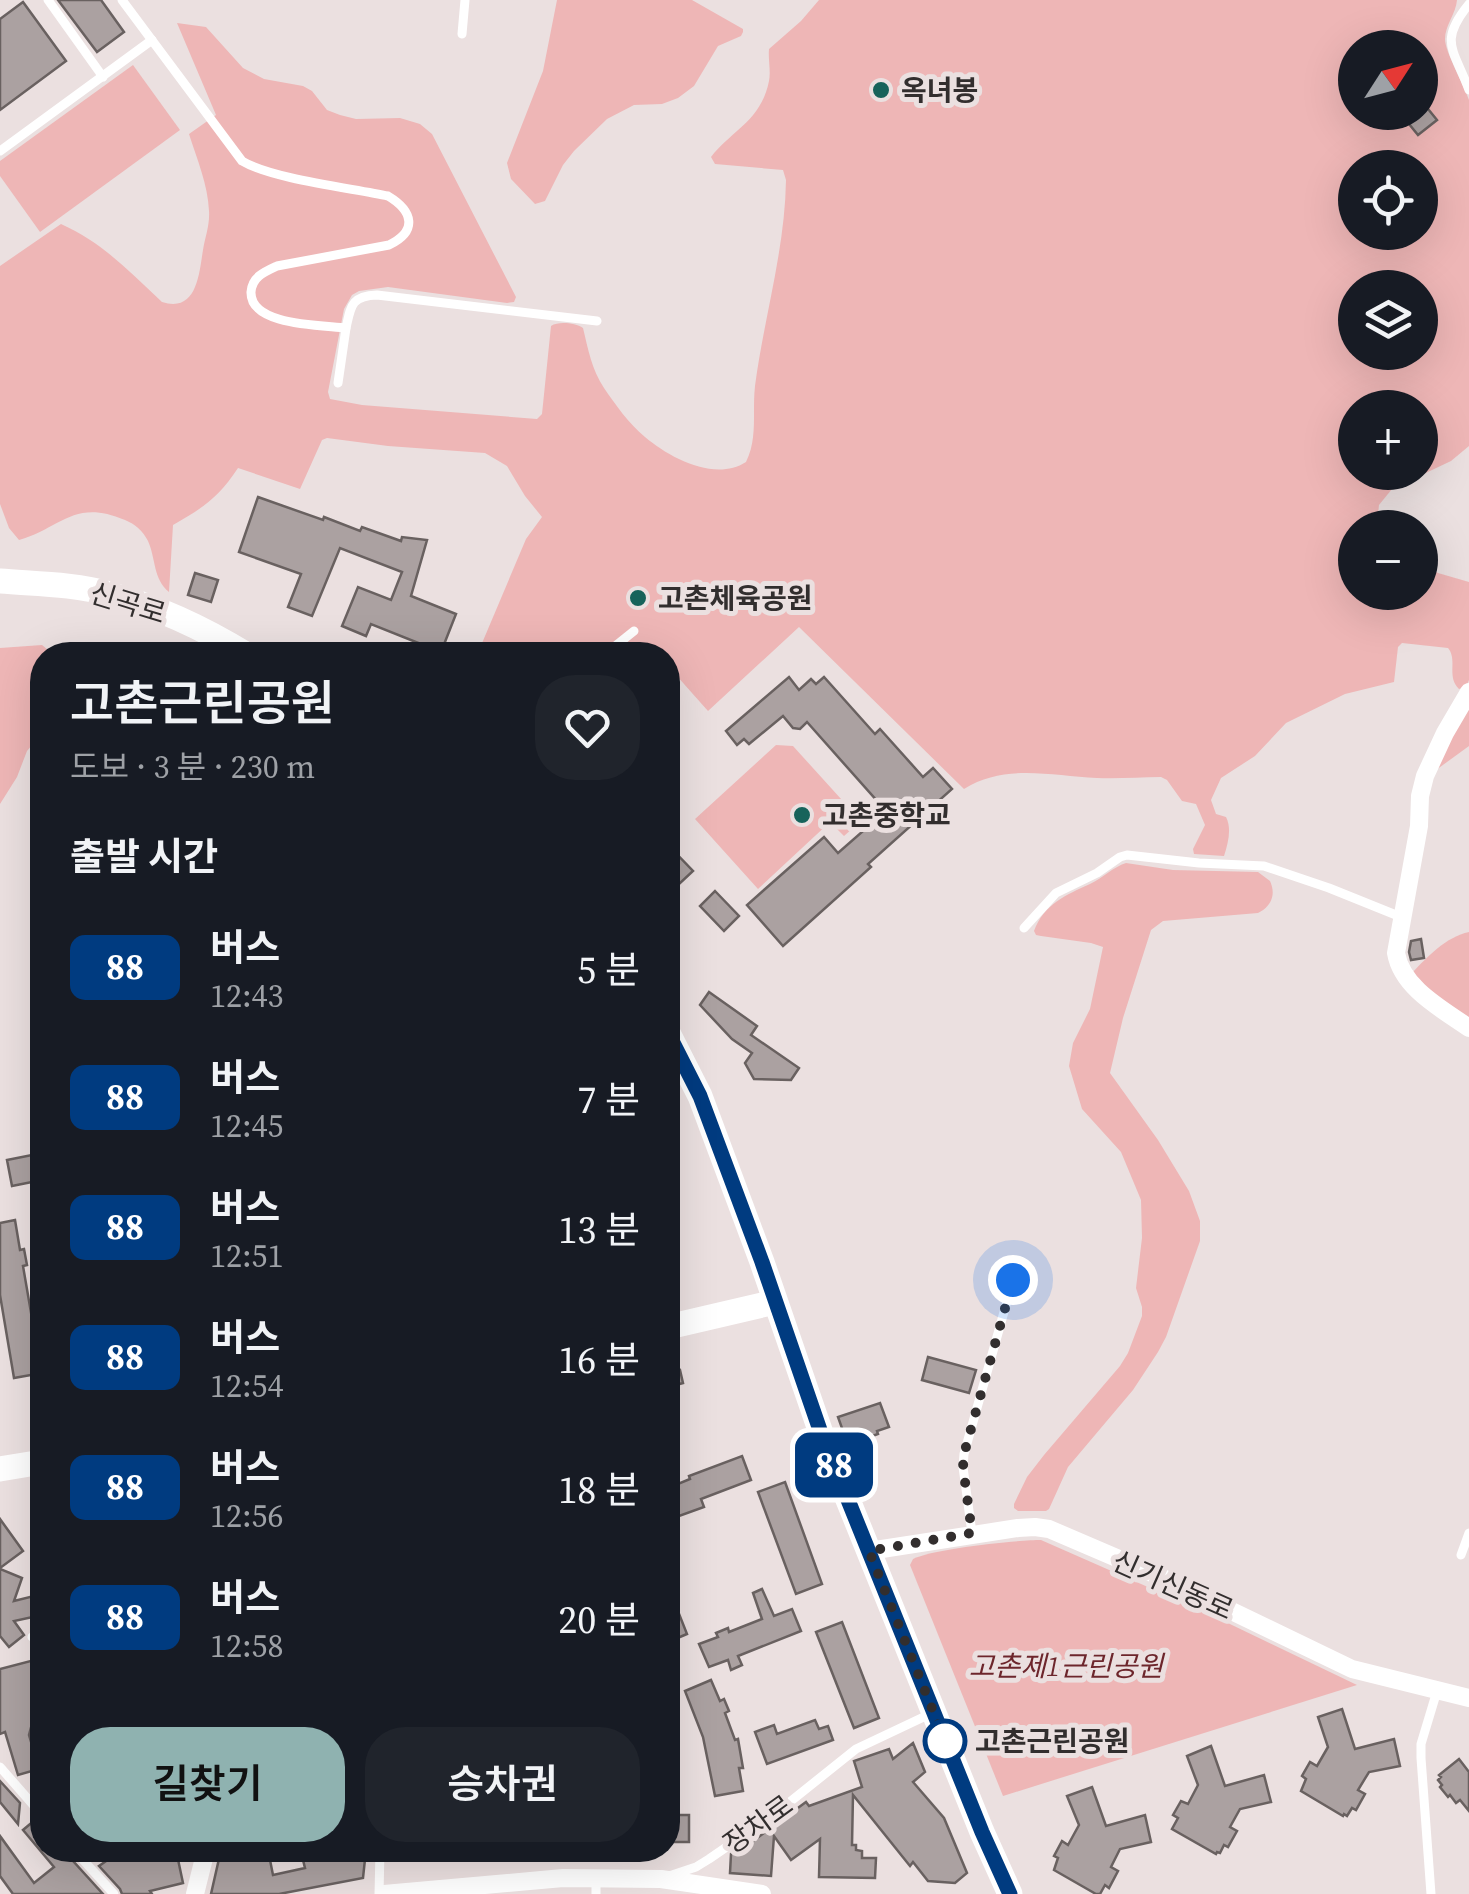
<!DOCTYPE html>
<html lang="ko">
<meta charset="utf-8">
<style>
:root{--surface:#171b24;--page:#20242c;--text:#f1f3f6;--muted:#9ea1a6;--accent:#8fb2b0}
body{margin:0;font-family:"Source Serif 4","Noto Sans KR",serif;background:var(--page);color:var(--text);height:100vh;display:flex;flex-direction:column;font-size:38px;white-space:nowrap}
*{box-sizing:border-box;margin:0}
p{font-size:32px;color:var(--muted)}
.icon{flex:none;width:55px;height:55px;fill:none;stroke:currentColor;stroke-width:2;stroke-linecap:round;stroke-linejoin:round}
.map{position:relative;flex:1;overflow:hidden}
.details{position:absolute;left:30px;top:642px;width:650px;height:1220px;display:flex;flex-direction:column;background:var(--surface);border-radius:40px;box-shadow:0 10px 40px #0002}
.details>*{flex:none}
.badge{padding:0 20px;border-radius:15px;font-size:35px;line-height:65px}
.needle{width:65px;rotate:54deg}
.buttons{position:absolute;left:1338px;top:30px;display:grid;gap:20px}
.buttons a{display:grid;place-items:center;width:100px;height:100px;border-radius:50%;background:var(--surface);box-shadow:0 10px 40px #0002;font-size:50px}
.you{position:absolute;width:50px;height:50px;margin:-25px;border:8px solid #fff;border-radius:50%;background:#1a73e8;box-shadow:0 0 0 15px #1a73e833}
.map>.badge{position:absolute;translate:-50% -50%;box-shadow:0 0 0 5px #fff}
h2{padding:0 40px;font-size:38px;line-height:90px}
.round{display:grid;place-items:center;flex:none;width:105px;height:105px;border-radius:40px;background:var(--page)}
.summary{display:flex;align-items:center;justify-content:space-between;height:170px;padding:0 40px}
h1{font-size:48px;font-weight:600;line-height:75px}
.cta{display:flex;gap:20px;margin-top:auto;padding:20px 40px}
.cta a{flex:1;height:115px;border-radius:40px;background:var(--accent);color:#111;font-size:40px;font-weight:600;line-height:115px;text-align:center}
.cta a+a{background:var(--page);color:var(--text)}
ul{padding:0;list-style:none}
li{display:flex;align-items:center;gap:30px;height:130px;padding:0 40px}
li div{flex:1}
li b{display:block;font-size:38px}
li em{font-style:normal}
li .badge{min-width:110px;font-weight:700;text-align:center}
.map>svg:first-child{display:block}
.green{fill:#eeb6b6;fill-rule:evenodd}
.building{fill:#aba1a1;stroke:#696160;stroke-width:2.5}
.lines{fill:none;stroke-linecap:round;stroke-linejoin:round}
.lane{stroke:#fff;stroke-width:9}
.street{stroke:#fff;stroke-width:18}
.secondary{stroke:#fff;stroke-width:25}
.line-casing{stroke:#fff;stroke-width:22}
.line{stroke:#003b80;stroke-width:15}
.walk{stroke:#322e2e;stroke-width:10;stroke-dasharray:0 18}
.poi-dot{fill:#17635b;stroke:#ebe0e0;stroke-width:4}
.stop-dot{fill:#fff;stroke:#003b80;stroke-width:5}
.labels{text-anchor:middle;stroke-width:10;stroke-linejoin:round;paint-order:stroke}
.poi-label{font-size:28px;font-weight:bold;fill:#322e2e;stroke:#ebe0e0;text-anchor:start}
.street-label{font-size:28px;fill:#322e2e;stroke:#ebe0e0}
.park-label{font-size:28px;font-style:italic;fill:#6d262c;stroke:#ebe0e0}
.stop-label{font-size:28px;font-weight:bold;fill:#322e2e;stroke:#ebe0e0;text-anchor:start}
</style>
<div class="map">
<svg width="1469" height="1894" viewBox="0 0 1469 1894">
<rect width="100%" height="100%" fill="#ebe0e0"/>
<g class="green">
<polygon points="557,0 692,0 743,29 743,32 741,36 718,46 694,86 678,98 662,104 634,105 607,119 574,151 563,165 545,201 535,204 511,179 507,163 543,71"/>
<path d="M819 0H1457C1456 14 1445 25 1445 39 1445 52 1464 85 1469 100V446L1451 461 1392 489 1379 505 1377 523 1380 527 1355 528V592H1420V563L1438 573 1469 582V680L1466 687 1459 689C1446 676 1458 660 1448 648L1402 643 1398 647 1394 682 1345 694 1286 723 1255 756 1221 778 1211 800 1216 814 1226 817C1232 829 1228 843 1224 856L1194 854 1193 849 1205 825 1196 804 1182 801 1167 780 1161 777C1140 777 1118 779 1097 778 1051 776 1005 763 964 789L799 627 708 711 668 666V655H658L648 644 634 655H477L526 539 542 517 525 496 507 466 485 453 388 446 327 438 322 440 300 489 238 468C219 497 203 508 173 525L169 592C153 579 156 559 148 541 143 531 135 524 125 520 74 498 61 528 19 540L9 528 0 504V266L61 224C103 243 129 271 162 302 197 313 199 274 203 250 205 237 210 225 209 211 208 185 197 159 189 134L216 115 177 23 206 27 243 68 264 79 303 86 312 91 327 110 340 115 356 119 400 118 420 124 432 134 516 297 514 302 507 303 388 287 359 291 352 295 344 309 328 392 330 399 362 405 537 419 542 414 551 326C559 321 575 323 583 328 588 349 592 370 604 388 615 404 629 424 645 437 670 458 715 482 746 462 758 437 752 413 755 386 764 317 785 250 786 180L783 170 715 164 711 157C732 130 761 121 769 81 771 71 768 60 769 49L801 21ZM1355 48H1420V112H1355ZM1355 168H1420V232H1355ZM1355 288H1420V352H1355ZM1355 408H1420V472H1355Z"/>
<polygon points="133,65 180,130 40,232 0,176 0,161"/>
<polygon points="42,645 54,655 42,655 42,742 32,745 27,751 17,777 0,804 0,648"/>
<polygon points="1469,706 1469,746 1436,770 1442,752"/>
<polygon points="776,745 793,746 861,821 844,836 830,822 758,889 695,819"/>
<path d="M1126 863 1173 870 1258 872 1270 881C1276 894 1272 906 1258 913L1163 921 1151 930 1123 1018 1110 1073 1158 1140 1189 1191 1200 1221V1241L1166 1337 1158 1352 1133 1390 1068 1467 1049 1509 1046 1511H1018L1014 1508V1504L1027 1477 1044 1455 1120 1366 1128 1353 1142 1316V1307L1136 1288 1142 1238 1141 1200 1121 1152 1082 1109 1069 1066 1073 1043 1090 1009 1103 947 1091 943 1041 936 1036 935 1034 931C1044 904 1066 895 1090 884 1103 878 1113 867 1126 863Z"/>
<path d="M1469 932V1018L1432 993 1412 973C1428 956 1446 937 1469 932Z"/>
<path d="M1041 1540 1207 1613 1357 1685 1003 1796 910 1565 913 1559C932 1549 1017 1540 1041 1540Z"/>
</g>
<g class="building">
<polygon points="58,0 101,0 124,32 97,52"/>
<polygon points="23,2 66,61 0,110 0,19"/>
<polygon points="1424,104 1437,120 1418,135 1405,119 1412,112 1420,112 1420,106"/>
<polygon points="258,497 323,520 324,517 360,531 362,527 401,541 402,537 427,540 411,596 456,614 441,652 371,624 366,636 342,626 358,587 391,600 402,572 340,548 312,616 288,607 301,574 239,552"/>
<polygon points="195,573 218,580 211,602 188,595"/>
<polygon points="789,677 799,690 811,679 816,684 824,677 875,734 880,729 923,777 933,768 952,789 868,864 871,867 783,946 747,905 824,837 838,853 886,811 807,722 800,729 793,728 783,716 749,744 744,739 737,745 726,731"/>
<polygon points="668,845 693,871 678,885 668,874"/>
<polygon points="715,891 739,916 724,931 700,906"/>
<polygon points="1421,939 1424,958 1411,960 1409,952 1411,941"/>
<polygon points="709,992 757,1026 751,1035 799,1068 791,1080 754,1079 745,1063 752,1053 732,1039 700,1005"/>
<polygon points="42,1153 42,1180 12,1186 7,1160"/>
<polygon points="15,1220 20,1250 24,1249 27,1265 23,1266 34,1330 39,1329 41,1343 36,1344 42,1373 14,1378 0,1295 0,1223"/>
<polygon points="928,1357 976,1370 969,1393 922,1380"/>
<polygon points="680,1370 683,1383 668,1387 668,1372"/>
<polygon points="880,1403 889,1427 877,1431 878,1434 848,1445 838,1417"/>
<polygon points="742,1456 751,1480 701,1499 704,1507 668,1520 668,1488 690,1479 689,1476"/>
<polygon points="785,1482 822,1584 796,1594 758,1492"/>
<polygon points="0,1519 23,1551 0,1568"/>
<polygon points="0,1569 22,1578 14,1601 42,1594 42,1615 14,1621 24,1635 9,1647 0,1636"/>
<polygon points="668,1586 687,1634 668,1642"/>
<polygon points="762,1589 774,1616 792,1609 801,1631 738,1656 742,1665 731,1670 728,1660 709,1667 699,1644 718,1637 716,1633 728,1628 729,1632 762,1619 753,1593"/>
<polygon points="842,1622 879,1718 854,1728 816,1632"/>
<polygon points="42,1658 42,1684 34,1686 38,1701 29,1735 39,1769 18,1775 5,1732 0,1734 0,1669"/>
<polygon points="711,1680 720,1701 724,1699 729,1711 725,1713 735,1740 738,1739 743,1768 739,1768 743,1791 715,1796 703,1737 685,1691"/>
<polygon points="1342,1709 1355,1749 1394,1739 1400,1766 1369,1772 1358,1790 1365,1794 1356,1810 1352,1808 1347,1816 1344,1814 1343,1816 1301,1791 1306,1779 1302,1776 1310,1762 1317,1766 1328,1747 1318,1717"/>
<polygon points="815,1720 819,1729 828,1726 833,1740 767,1764 755,1732 774,1725 777,1734"/>
<polygon points="913,1743 925,1772 913,1782 944,1818 967,1873 955,1883 928,1881 913,1862 910,1866 853,1795 852,1845 856,1845 856,1850 862,1851 862,1858 876,1858 875,1878 819,1877 820,1839 791,1860 774,1836 771,1876 730,1873 731,1854 748,1842 749,1844 806,1802 809,1806 862,1787 854,1761 889,1749 893,1759"/>
<polygon points="1211,1746 1225,1786 1264,1775 1271,1802 1240,1809 1230,1827 1237,1831 1228,1847 1224,1845 1220,1853 1217,1852 1216,1854 1172,1829 1178,1818 1173,1815 1181,1801 1188,1804 1198,1785 1187,1756"/>
<polygon points="1459,1759 1469,1772 1469,1811 1460,1800 1456,1803 1450,1795 1448,1797 1440,1787 1442,1785 1438,1780 1441,1777 1439,1775"/>
<polygon points="0,1781 20,1803 18,1824 0,1802"/>
<polygon points="1092,1787 1106,1826 1145,1815 1151,1842 1120,1849 1111,1867 1118,1871 1109,1888 1105,1885 1100,1894 1096,1894 1054,1870 1058,1858 1054,1856 1062,1841 1068,1845 1079,1825 1067,1796"/>
<rect x="668" y="1815" width="21" height="27"/>
<polygon points="35,1820 42,1826 42,1850 63,1850 103,1894 13,1894 0,1876 0,1836 34,1883 54,1867 23,1830"/>
<polygon points="122,1850 176,1850 183,1883 150,1891 152,1894 122,1894 120,1889 99,1866"/>
<polygon points="221,1850 268,1850 273,1875 305,1868 303,1860 336,1854 337,1850 366,1850 363,1878 279,1894 211,1894"/>
</g>
<g class="lines">
<g class="lane">
<polyline points="48,0 103,77"/>
<path d="M122 0 242 161C272 179 351 188 388 196 413 211 418 231 389 245L277 266C264 272 252 277 251 292 250 326 322 325 346 328 351 306 351 296 377 295L597 321"/>
<path d="M1469 4C1438 42 1454 49 1469 90"/>
<polyline points="462,34 465,0"/>
<polyline points="0,151 152,40"/>
<polyline points="338,383 346,328"/>
<polyline points="604,655 634,631"/>
<polyline points="1024,928 1056,893 1097,873 1120,857 1127,855 1199,863 1264,866 1329,888 1401,917"/>
<polyline points="972,1533 963,1467 964,1454 1013,1280"/>
<polyline points="1461,1555 1469,1533"/>
<polyline points="32,1637 42,1640"/>
<polyline points="0,1767 42,1815"/>
<polyline points="74,1850 114,1894"/>
<polyline points="669,1876 696,1867 709,1859 776,1813 856,1749 930,1714"/>
<polyline points="596,1879 596,1894"/>
<polyline points="379,1894 380,1850"/>
<polyline points="1431,1894 1421,1758 1421,1744 1437,1691"/>
</g>
<g class="street">
<path d="M1469 692 1445 733 1425 776 1420 796 1419 826 1396 953C1402 988 1442 1009 1469 1028"/>
<polyline points="869,1551 1018,1528 1035,1527 1049,1529 1161,1577 1352,1669 1469,1698"/>
<polyline points="195,1894 206,1850"/>
<polyline points="384,1894 563,1878 661,1879 762,1894"/>
</g>
<g class="secondary">
<path d="M0 581C37 584 74 584 110 594 158 607 205 629 247 655"/>
<polyline points="668,1033 700,1096 762,1262 821,1433 982,1832 1010,1894"/>
<polyline points="668,1327 775,1302"/>
<polyline points="0,1469 42,1462"/>
</g>
</g>
<g class="lines">
<g class="line-casing">
<polyline id="line" points="668,1033 700,1096 762,1262 821,1433 982,1832 1010,1894"/>
</g>
<use href="#line" class="line"/>
<polyline class="walk" points="945,1741 869,1551 972,1533 963,1467 964,1454 1013,1280"/>
</g>
<g class="poi-dot">
<circle cx="881" cy="90" r="10"/>
<circle cx="638" cy="598" r="10"/>
<circle cx="802" cy="815" r="10"/>
</g>
<circle class="stop-dot" cx="945" cy="1741" r="20"/>
<g class="labels">
<g class="poi-label">
<text x="901" y="100">옥녀봉</text>
<text x="658" y="608">고촌체육공원</text>
<text x="822" y="825">고촌중학교</text>
</g>
<g class="street-label">
<text transform="translate(128 603) rotate(17)" y="10">신곡로</text>
<text transform="translate(1173 1585) rotate(24)" y="10">신기신동로</text>
<text transform="translate(758 1824) rotate(-36)" y="10">장차로</text>
</g>
<g class="park-label">
<text x="1066" y="1676">고촌제1근린공원</text>
</g>
<g class="stop-label">
<text x="975" y="1751">고촌근린공원</text>
</g>
</g>
</svg>
<div class="buttons">
<a><svg class="needle" viewBox="-14 -14 28 28"><path d="M0-13l5 13h-10z" fill="#e53935"/><path d="M0 13l5-13h-10z" fill="#9ea1a6"/></svg></a>
<a><svg class="icon" aria-label="locate" viewBox="0 0 24 24"><circle cx="12" cy="12" r="6"/><path d="M12 2v4M12 18v4M2 12h4M18 12h4"/></svg></a>
<a><svg class="icon" aria-label="layers" viewBox="0 0 24 24"><path d="M12 4l9 5-9 5-9-5zM3 14l9 5 9-5"/></svg></a>
<a>+</a>
<a>−</a>
</div>
<div class="you" style="left:1013px;top:1280px"></div>
<b class="badge" style="left:834px;top:1465px;background:#003b80;color:#fff">88</b>
<section class="details">
<div class="summary"><div><h1>고촌근린공원</h1><p>도보 · 3 분 · 230 m</p></div><a class="round"><svg class="icon" aria-label="heart" viewBox="0 0 24 24"><path d="M12 20l-8-8c-3-5 5-10 8-4 3-6 11-1 8 4z"/></svg></a></div>
<h2>출발 시간</h2>
<ul>
<li><span class="badge" style="background:#003b80;color:#fff">88</span><div><b>버스</b><p>12:43</p></div><em>5 분</em></li>
<li><span class="badge" style="background:#003b80;color:#fff">88</span><div><b>버스</b><p>12:45</p></div><em>7 분</em></li>
<li><span class="badge" style="background:#003b80;color:#fff">88</span><div><b>버스</b><p>12:51</p></div><em>13 분</em></li>
<li><span class="badge" style="background:#003b80;color:#fff">88</span><div><b>버스</b><p>12:54</p></div><em>16 분</em></li>
<li><span class="badge" style="background:#003b80;color:#fff">88</span><div><b>버스</b><p>12:56</p></div><em>18 분</em></li>
<li><span class="badge" style="background:#003b80;color:#fff">88</span><div><b>버스</b><p>12:58</p></div><em>20 분</em></li>
</ul>
<div class="cta"><a>길찾기</a><a>승차권</a></div>
</section>
</div>
